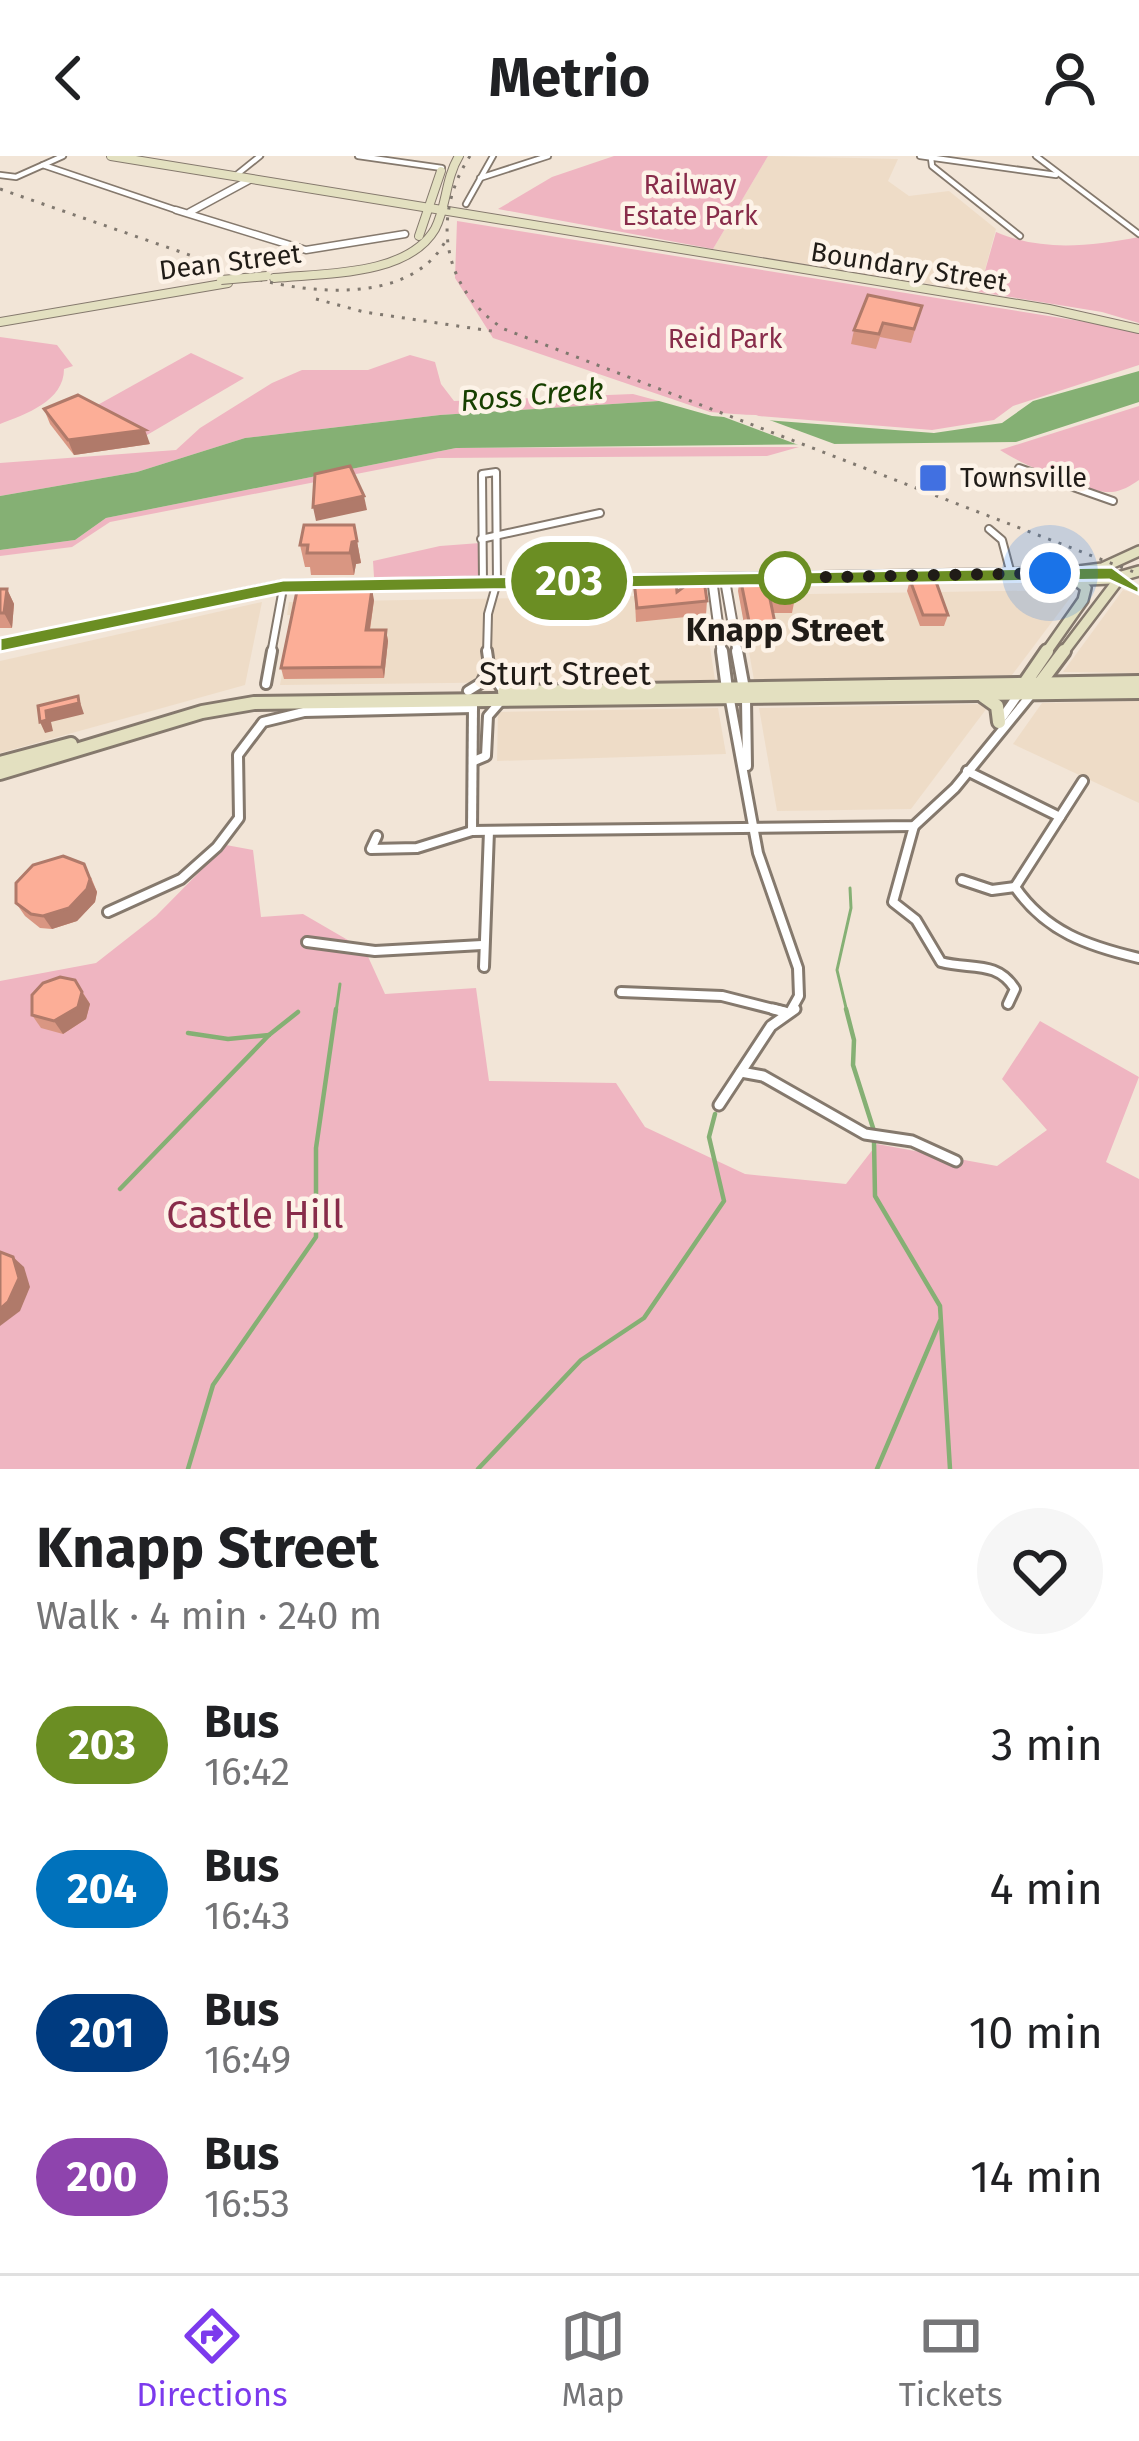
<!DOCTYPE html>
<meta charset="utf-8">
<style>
:root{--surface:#fff;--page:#f6f6f6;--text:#202124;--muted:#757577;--line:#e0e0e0;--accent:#7c3aed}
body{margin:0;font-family:"Fira Sans",sans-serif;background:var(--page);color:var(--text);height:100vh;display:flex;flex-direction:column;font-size:45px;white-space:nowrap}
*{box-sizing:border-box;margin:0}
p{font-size:39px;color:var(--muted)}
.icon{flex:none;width:66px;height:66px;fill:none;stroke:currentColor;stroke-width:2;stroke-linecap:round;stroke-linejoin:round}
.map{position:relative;height:1313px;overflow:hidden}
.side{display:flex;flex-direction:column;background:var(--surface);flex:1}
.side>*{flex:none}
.badge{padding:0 24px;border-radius:39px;font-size:42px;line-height:78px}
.you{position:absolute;width:60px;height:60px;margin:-30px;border:9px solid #fff;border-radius:50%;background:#1a73e8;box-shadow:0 0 0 18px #1a73e833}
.map>.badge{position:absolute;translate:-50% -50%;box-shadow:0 0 0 6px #fff}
.round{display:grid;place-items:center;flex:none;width:126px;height:126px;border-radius:63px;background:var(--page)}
.summary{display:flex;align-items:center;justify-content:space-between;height:204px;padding:0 36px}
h1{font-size:57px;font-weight:700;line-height:90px}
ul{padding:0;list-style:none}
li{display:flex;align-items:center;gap:36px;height:144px;padding:0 36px}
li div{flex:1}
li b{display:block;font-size:45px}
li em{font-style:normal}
li .badge{min-width:132px;font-weight:700;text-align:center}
header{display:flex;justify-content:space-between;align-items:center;height:156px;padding:0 36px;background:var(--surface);font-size:54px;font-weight:700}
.menu{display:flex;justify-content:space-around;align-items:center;height:168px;border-top:3px solid var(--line);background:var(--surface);font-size:33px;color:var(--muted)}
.menu a{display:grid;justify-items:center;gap:6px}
.menu .on{color:var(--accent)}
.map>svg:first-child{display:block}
.built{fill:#eedcc7}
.green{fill:#efb5c1}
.water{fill:#85b074}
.pier{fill:#f2e5d7}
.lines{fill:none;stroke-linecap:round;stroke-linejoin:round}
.stream-far1{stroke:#85b074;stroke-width:3}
.stream{stroke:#85b074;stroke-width:4.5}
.minor-far3-casing{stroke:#85796d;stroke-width:8}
.minor-far2-casing{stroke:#85796d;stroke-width:10}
.minor-far1-casing{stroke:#85796d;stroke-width:14}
.minor-casing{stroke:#85796d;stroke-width:15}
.tertiary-far2-casing{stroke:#85796d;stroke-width:9}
.tertiary-far1-casing{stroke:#85796d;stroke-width:12}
.tertiary-casing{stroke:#85796d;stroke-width:16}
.secondary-far2-casing{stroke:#85796d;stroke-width:10}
.secondary-far1-casing{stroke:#85796d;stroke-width:14}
.secondary-casing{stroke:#85796d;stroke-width:18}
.minor-far3{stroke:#fff;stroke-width:4.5}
.minor-far2{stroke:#fff;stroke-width:6}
.minor-far1{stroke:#fff;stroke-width:8}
.minor{stroke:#fff;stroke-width:9}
.tertiary-far2{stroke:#fff;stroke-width:6}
.tertiary-far1{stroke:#fff;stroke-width:8}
.tertiary{stroke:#fff;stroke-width:10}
.secondary-far2{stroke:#e3e0c0;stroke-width:8}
.secondary-far1{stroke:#e3e0c0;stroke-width:9}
.secondary{stroke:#e3e0c0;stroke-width:12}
.rail{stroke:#80786f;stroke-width:3;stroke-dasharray:3 8;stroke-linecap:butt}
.secondary-bridge-casing{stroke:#85796d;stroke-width:10;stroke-linecap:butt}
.secondary-bridge{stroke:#e3e0c0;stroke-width:8}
.wall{fill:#d99682}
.shaded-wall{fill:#b07a6a}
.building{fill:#fcae97;stroke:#b07a6a;stroke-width:3}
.line{fill:#6b8e23;stroke:#fff;stroke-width:3}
.walk{stroke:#201c17;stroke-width:12;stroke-dasharray:0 21.6}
.poi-dot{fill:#4170e1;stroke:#fdf3e8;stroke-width:4.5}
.stop-dot{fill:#fff;stroke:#6b8e23;stroke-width:6}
.labels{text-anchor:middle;stroke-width:9;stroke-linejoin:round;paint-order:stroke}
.far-park-label{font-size:27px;fill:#882c4a;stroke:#fdf3e8}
.far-street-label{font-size:27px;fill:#201c17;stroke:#fdf3e8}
.far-poi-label{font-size:27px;fill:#201c17;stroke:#fdf3e8;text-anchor:start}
.far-water-label{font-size:30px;font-style:italic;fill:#174000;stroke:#fdf3e8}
.stop-label{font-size:33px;font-weight:bold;fill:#201c17;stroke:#fdf3e8}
.street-label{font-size:33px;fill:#201c17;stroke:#fdf3e8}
.near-park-label{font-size:39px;fill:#882c4a;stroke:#fdf3e8}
</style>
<header><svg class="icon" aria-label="back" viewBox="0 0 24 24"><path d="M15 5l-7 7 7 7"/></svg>Metrio<svg class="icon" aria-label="person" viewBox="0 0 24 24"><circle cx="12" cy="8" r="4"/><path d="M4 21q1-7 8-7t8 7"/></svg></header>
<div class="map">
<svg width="1139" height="1313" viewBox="0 0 1139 1313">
<rect width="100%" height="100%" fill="#f2e5d7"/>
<g class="built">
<polygon points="768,0 898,3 888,25 909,40 949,35 996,73 979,136 713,93"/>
<polygon points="1076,434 1012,519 754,524 739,439"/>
<polygon points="1123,434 1139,438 1139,517 1063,516"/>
<polygon points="702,439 715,524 280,529 293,459 287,459 289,446"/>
<polygon points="262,446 245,529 0,597 0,505"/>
<polygon points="1139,545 1139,647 1013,588 1042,547"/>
<polygon points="984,548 987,552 911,653 777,655 759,552"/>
<polygon points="718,552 726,598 497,605 498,556"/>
</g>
<g class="green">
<polygon points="614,0 768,0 713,93 498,53 552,21"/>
<polygon points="457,65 1111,170 1139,177 1139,209 1013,250 994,264 932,274 710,256 493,182 455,122"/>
<path d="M996 76C1042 96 1091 90 1139 81V167L1102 156 979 136Z"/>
<path d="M0 181 57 189 73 210 64 213C64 245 26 258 0 268Z"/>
<polygon points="191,197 244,222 147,279 94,251"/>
<polygon points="410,199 435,206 441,228 454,245 633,238 659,245 440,259 245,282 137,316 0,340 0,307 176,294 200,272 272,227 302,214 368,214"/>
<path d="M1139 250V324C1130 330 1122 335 1112 336 1088 338 1021 308 1000 294Z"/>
<polygon points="799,291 767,300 438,302 110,366 72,391 0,400 0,394 75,384 106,362 456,292"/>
<polygon points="480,387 479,420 374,421 373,405 440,390"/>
<polygon points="226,689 253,694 261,761 303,758 365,794 385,838 476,832 489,925 616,927 645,971 745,1018 846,1028 877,988 997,1010 1047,974 1002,923 1040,865 1139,921 1106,1006 1139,1023 1139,1313 0,1313 0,825 96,807 156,760"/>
</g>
<polygon class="water" points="1139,215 1139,246 1016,286 456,292 106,362 75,384 0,394 0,340 137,316 245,282 440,259 659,245 712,260 934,277 1002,267 1033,245"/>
<polygon class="pier" points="716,258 756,259 848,293 817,296"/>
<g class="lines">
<g class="stream-far1">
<polyline points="336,856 340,828"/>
<polyline points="847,856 837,814 851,752 850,732"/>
</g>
<g class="stream">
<polyline points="846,853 854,884 853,909 874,975"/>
<polyline points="188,877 228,883 269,879"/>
<polyline points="874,985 875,1040 940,1150 950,1313"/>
<polyline points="120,1033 269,879 298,856"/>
<polyline points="188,1313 213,1229 316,1081 316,992 336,853"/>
<polyline points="478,1313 581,1204 644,1162 724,1045 709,981 715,958"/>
<polyline points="877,1313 940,1165"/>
</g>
<g class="minor-far3-casing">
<g id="minor-far3">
<polyline points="358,0 442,12"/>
<polyline points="920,0 1056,19"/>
<polyline points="1036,0 1139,78"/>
<polyline points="931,2 932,10 1020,80"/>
<polyline points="43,9 63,0"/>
<polyline points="0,19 16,21 43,9 176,54"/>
<polyline points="235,20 260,0"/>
<polyline points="480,22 548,0"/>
<polyline points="466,48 493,0"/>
</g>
</g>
<g class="minor-far2-casing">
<g id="minor-far2">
<polyline points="1019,312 1113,345"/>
<polyline points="989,373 1002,384 1011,418"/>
<polyline points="481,383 600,357"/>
<polyline points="483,426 482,318 496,316 497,426"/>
<polyline points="271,498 282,438"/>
<polyline points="487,498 488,458 495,433"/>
</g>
</g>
<g class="minor-far1-casing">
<g id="minor-far1">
<polyline points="487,495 490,516 504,536"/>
<polyline points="266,528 272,495"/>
<polyline points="468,535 481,527 487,515"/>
<polyline points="746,543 747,610"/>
<polyline points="730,544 758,697 798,812 799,840 790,856"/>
<polyline points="999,566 1018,539"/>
<polyline points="474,605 486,600 488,560 501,545"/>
<polyline points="967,615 1060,661"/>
<path d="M914 670 893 746 916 764 941 806C970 814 997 804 1015 833L1008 848"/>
<polyline points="472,675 473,551"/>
<polyline points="377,680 371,693 417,692 472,675 914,670 955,632 1030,540"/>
<polyline points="962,724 992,734 1015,731"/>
<path d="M1015 731C1046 776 1088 790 1139 802"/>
<polyline points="1015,731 1083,625"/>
<polyline points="108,756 181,723 217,691 239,662 238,599 263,566 304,556 473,552"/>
<polyline points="307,786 375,795 482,789"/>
<polyline points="484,811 489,675"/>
<polyline points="621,836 722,840 785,856"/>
</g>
</g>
<g class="minor-casing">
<g id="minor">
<polyline points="773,853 785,856"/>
<polyline points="741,916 763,920 865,978 912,985 956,1005"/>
<polyline points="719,949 771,870 795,853"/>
</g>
</g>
<g class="tertiary-far2-casing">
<g id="tertiary-far2">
<polyline points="176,54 306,94 405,78"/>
<polyline points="190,56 251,23"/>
</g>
</g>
<g class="tertiary-far1-casing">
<g id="tertiary-far1">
<polyline points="713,430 722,498"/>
<polyline points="726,430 738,498"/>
</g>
</g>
<g class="tertiary-casing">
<g id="tertiary">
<polyline points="722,495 727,533"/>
<polyline points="737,495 744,533"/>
</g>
</g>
<g class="secondary-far2-casing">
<g id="secondary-far2">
<polyline points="111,0 1049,153 1139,173"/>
<polyline points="419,80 441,15"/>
<path d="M274 122C321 117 407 121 435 73 447 50 445 23 459 0"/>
<polyline points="0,166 228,127"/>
</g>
</g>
<g class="secondary-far1-casing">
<g id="secondary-far1">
<polyline points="1040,426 1111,423 1139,415"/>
<polyline points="0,489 283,430 1063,417 1102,412 1139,395"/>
<polyline points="1045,498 1083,444 1086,432 1077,425"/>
<polyline points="1062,498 1119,423"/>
</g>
</g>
<g class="secondary-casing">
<g id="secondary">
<polyline points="1023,530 1047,495"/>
<polyline points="1037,531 1064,495"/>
<polyline points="504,536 1139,526"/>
<polyline points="983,540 997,550 999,566"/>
<polyline points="0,607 71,588"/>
<polyline points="0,617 202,556 254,547 1139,536"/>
</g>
</g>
<use href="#minor-far3" class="minor-far3"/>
<use href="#minor-far2" class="minor-far2"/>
<use href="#minor-far1" class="minor-far1"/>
<use href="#minor" class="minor"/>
<use href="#tertiary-far2" class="tertiary-far2"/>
<use href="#tertiary-far1" class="tertiary-far1"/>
<use href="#tertiary" class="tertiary"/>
<use href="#secondary-far2" class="secondary-far2"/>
<use href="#secondary-far1" class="secondary-far1"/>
<use href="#secondary" class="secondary"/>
<g class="rail">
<path d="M470 0C430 61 443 134 504 173L1139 418"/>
<path d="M0 33 264 125C323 139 416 145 447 82"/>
<polyline points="316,143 364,156 498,176"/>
</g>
<g class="secondary-bridge-casing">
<polyline id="secondary-bridge" points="221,124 267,120"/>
</g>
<use href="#secondary-bridge" class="secondary-bridge"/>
</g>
<g class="wall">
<polygon points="922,150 911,187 880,181 876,193 851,188 854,174"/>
<polygon points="44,253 150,288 74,299 50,268"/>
<polygon points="354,369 361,407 356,408 354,419 311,419 310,411 305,411 300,389"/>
<polygon points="740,421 795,442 792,457 773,457 773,486 748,490 738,435"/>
<polygon points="910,424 948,459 944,470 920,470 907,435"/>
<polygon points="634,425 707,445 706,459 636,466"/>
<polygon points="0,433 7,433 14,448 12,472 0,472"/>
<polygon points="374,444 370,474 386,474 388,485 384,522 284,523 281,512"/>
<polygon points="91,721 97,736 95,746 77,765 52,773 40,772 25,760 16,747"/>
<polygon points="75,824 90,848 86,863 63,878 41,872 32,859"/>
</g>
<g class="shaded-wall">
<polygon points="145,274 150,288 74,299 68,284"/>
<polygon points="364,340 367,354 316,365 313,351"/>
<polygon points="357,385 361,407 356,408 354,419 350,397 352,386"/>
<polygon points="7,433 14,448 12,472 4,457"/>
<polygon points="372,433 374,444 368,485 366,474"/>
<polygon points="776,472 773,486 748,490 751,475"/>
<polygon points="386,474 388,485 384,522 382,511"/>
<polygon points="78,540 84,558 51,566 53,575 45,577 40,566 46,555"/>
<polygon points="84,708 97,736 95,746 77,765 52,773 43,760"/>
<polygon points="82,836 90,848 86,863 63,878 54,865"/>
<polygon points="13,1101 24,1111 30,1131 20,1155 0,1170 0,1153"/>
</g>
<g class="building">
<polygon points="868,139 922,150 914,173 883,167 879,178 854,174"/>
<polygon points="78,239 145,274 68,284 44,253"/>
<polygon points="350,310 364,340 313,351 315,318"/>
<polygon points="304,369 354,369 357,385 352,386 350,397 307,397 308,389 300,389"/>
<polygon points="780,420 791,427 795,442 770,443 776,472 751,475 740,421"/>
<polygon points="935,423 948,459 923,459 910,424"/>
<polygon points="693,424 704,424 707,445 637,452 634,425 676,425 677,436"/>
<polygon points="0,433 7,433 4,457 0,457"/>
<polygon points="372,433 366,474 386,474 382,511 281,512 297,435"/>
<polygon points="78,540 79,547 46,555 47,564 40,566 38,550"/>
<polygon points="63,700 84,708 90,723 87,733 69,752 43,760 31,758 16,747 16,727 33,709"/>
<polygon points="60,821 75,824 82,836 78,851 54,865 32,859 32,839 43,827"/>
<polygon points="0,1096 13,1101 19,1122 8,1146 0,1153"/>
</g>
<polygon class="line" points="1112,411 1139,431 1139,438 1109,424 283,437 0,496 0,482 283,424"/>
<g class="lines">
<polyline class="walk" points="785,422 773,422 1050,417"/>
</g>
<rect class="poi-dot" x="918" y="307" width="30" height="30" rx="6"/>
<circle class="stop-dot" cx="785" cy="422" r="24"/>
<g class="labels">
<g class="far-park-label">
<text x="690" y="38">Railway<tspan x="690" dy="31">Estate Park</tspan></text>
<text x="725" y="192">Reid Park</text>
</g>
<g class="far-street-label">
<text transform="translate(230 106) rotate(-7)" y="9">Dean Street</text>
<text transform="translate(909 111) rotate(9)" y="9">Boundary Street</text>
</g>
<g class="far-poi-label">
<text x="960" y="331">Townsville</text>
</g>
<g class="far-water-label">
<text transform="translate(532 239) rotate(-5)" y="10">Ross Creek</text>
</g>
<g class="stop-label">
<text x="785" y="485">Knapp Street</text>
</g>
<g class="street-label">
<text x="565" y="529">Sturt Street</text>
</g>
<g class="near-park-label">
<text x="255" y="1072">Castle Hill</text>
</g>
</g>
</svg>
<div class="you" style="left:1050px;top:417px"></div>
<b class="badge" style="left:569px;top:425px;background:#6b8e23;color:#fff">203</b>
</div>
<section class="side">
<div class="summary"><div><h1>Knapp Street</h1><p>Walk · 4 min · 240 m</p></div><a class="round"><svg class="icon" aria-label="heart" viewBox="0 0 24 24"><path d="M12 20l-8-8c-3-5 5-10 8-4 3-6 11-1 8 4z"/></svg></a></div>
<ul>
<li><span class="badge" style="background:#6b8e23;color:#fff">203</span><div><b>Bus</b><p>16:42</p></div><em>3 min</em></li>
<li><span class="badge" style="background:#0072bc;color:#fff">204</span><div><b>Bus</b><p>16:43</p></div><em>4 min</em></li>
<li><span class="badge" style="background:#003b80;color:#fff">201</span><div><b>Bus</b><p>16:49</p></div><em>10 min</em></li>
<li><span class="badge" style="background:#8e44ad;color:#fff">200</span><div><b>Bus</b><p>16:53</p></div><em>14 min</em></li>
</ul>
</section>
<nav class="menu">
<a class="on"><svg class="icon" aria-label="directions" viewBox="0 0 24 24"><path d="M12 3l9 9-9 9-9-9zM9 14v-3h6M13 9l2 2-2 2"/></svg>Directions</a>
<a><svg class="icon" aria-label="map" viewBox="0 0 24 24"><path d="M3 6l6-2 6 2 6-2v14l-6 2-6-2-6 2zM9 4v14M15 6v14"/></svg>Map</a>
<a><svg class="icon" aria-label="tickets" viewBox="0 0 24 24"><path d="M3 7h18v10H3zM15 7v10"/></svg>Tickets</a>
</nav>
